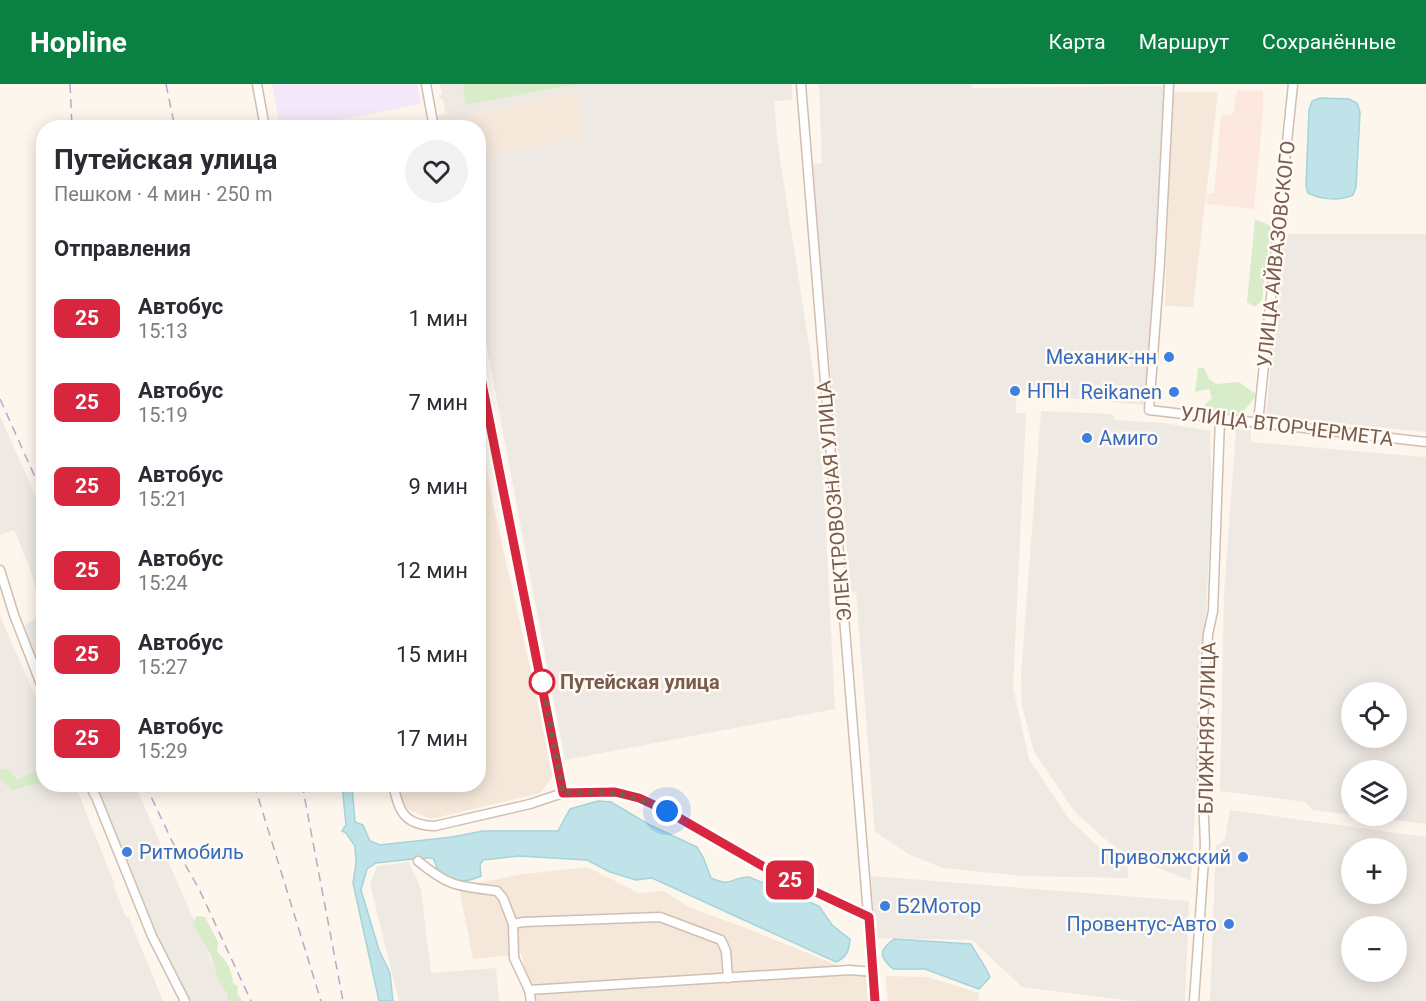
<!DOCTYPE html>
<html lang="ru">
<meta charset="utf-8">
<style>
:root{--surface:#fff;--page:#f2f2f3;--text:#2b2b33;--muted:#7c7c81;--accent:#0b8043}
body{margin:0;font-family:Roboto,sans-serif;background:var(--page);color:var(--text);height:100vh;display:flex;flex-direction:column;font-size:22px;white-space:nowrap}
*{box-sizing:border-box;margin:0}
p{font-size:20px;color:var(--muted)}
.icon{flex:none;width:33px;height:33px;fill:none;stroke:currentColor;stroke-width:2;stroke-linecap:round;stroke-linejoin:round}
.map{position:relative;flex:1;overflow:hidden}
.sheet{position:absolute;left:36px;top:36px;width:450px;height:672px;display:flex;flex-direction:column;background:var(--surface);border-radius:24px;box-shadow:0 3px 15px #0003}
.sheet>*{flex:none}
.badge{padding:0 12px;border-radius:9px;font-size:21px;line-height:39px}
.buttons{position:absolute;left:1341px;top:598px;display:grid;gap:12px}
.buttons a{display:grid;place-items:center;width:66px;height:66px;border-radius:50%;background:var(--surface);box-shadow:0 3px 15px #0003;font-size:30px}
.you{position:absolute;width:30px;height:30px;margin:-15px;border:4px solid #fff;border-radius:50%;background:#1a73e8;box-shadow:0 0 0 9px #1a73e833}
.map>.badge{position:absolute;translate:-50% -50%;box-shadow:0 0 0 3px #fff}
h2{padding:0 18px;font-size:22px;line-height:54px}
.round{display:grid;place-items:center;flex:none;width:63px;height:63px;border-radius:32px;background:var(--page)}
.overview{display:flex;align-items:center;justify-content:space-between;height:102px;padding:0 18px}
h1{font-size:28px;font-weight:700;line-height:45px}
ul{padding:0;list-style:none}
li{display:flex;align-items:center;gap:18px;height:84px;padding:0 18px}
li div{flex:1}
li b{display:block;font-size:22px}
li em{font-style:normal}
li .badge{min-width:66px;font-weight:700;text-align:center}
header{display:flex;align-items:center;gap:36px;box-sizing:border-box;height:84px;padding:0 30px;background:var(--accent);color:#fff}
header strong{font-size:28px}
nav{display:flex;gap:33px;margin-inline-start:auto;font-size:21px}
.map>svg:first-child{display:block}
.residential{fill:#f5e8da}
.commercial{fill:#fde8e0}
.industrial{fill:#efe9e4;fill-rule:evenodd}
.education{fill:#f3e8fa}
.green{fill:#d8ecc9}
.water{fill:#bfe3e8;stroke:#a5d3da;stroke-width:1.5}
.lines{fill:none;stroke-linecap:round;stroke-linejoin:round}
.minor-casing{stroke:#d1beb0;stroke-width:11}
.minor{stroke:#fff;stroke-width:8}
.rail{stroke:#b9a8c9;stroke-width:1.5;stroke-dasharray:9 6;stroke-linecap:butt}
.line-casing{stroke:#fff;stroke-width:14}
.line{stroke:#d7263d;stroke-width:9}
.walk{stroke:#7a5c4d;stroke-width:6;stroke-dasharray:0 10.8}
.shop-dot{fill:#3f7fe0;stroke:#fffaf3;stroke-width:2}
.stop-dot{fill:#fff;stroke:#d7263d;stroke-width:3}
.labels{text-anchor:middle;stroke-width:5;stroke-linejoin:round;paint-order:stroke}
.street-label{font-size:20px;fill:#7a5c4d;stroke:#fffaf3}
.shop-label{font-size:20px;fill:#366cbe;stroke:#fffaf3;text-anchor:end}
.stop-label{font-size:20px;font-weight:bold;fill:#7a5c4d;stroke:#fffaf3;text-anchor:start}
</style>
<header>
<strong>Hopline</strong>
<nav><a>Карта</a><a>Маршрут</a><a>Сохранённые</a></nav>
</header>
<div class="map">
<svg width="1426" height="917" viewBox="0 0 1426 917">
<rect width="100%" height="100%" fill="#fdf6ec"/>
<g class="residential">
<polygon points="577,8 583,51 552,59 479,74 478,44 439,43 437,32 446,30 461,34"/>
<polygon points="1172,8 1218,8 1193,223 1165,222"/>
<polygon points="479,341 493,420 554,690 541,709 431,735 409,726 403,718 399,701 478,700"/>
<polygon points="587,783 639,809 664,807 688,823 743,843 845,884 866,885 868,917 529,917 522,870 473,875 459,803 517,791"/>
<polygon points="885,892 927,893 979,909 978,917 888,917"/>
</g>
<polygon class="commercial" points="1237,6 1263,7 1263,29 1254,125 1206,120 1207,110 1214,109 1221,32 1233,30"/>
<g class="industrial">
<polygon points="440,0 463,0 465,11 477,18 561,3 585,0 792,0 792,16 774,17 778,62 820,331 835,625 565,676 479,222 478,74 552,59 583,51 577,8 461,34 446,30 443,15 440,15 439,11 442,10"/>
<polygon points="819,0 971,0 973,4 1164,2 1157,207 1146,321 1075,315 1030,306 1016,307 1016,329 1026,329 1013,604 1029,675 1070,736 1101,765 1128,781 1128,794 1022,792 943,784 910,771 875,748 856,508 851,507 815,124 813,80 822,79"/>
<polygon points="1283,150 1426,150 1426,348 1266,332"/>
<polygon points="1041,327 1112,330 1115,336 1164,339 1210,347 1212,416 1191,797 1128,772 1104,754 1075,728 1034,668 1022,621 1021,589"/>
<polygon points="0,332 43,429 43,596 25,541 42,530 30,484 14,446 0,451"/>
<path d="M1236 345 1251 346V358L1426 373V740L1362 732H1396V687H1352L1351 731 1313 726 1305 718 1220 707 1224 510ZM1352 609H1396V654H1352Z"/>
<polygon points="0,532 43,630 44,700 75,701 115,801 114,804 126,833 129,834 163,917 0,917"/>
<polygon points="92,701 135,701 229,917 187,917 159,861"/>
<path d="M1230 726 1426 753V917H1210L1216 762 1225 755ZM1352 765H1396V810H1352ZM1352 843H1396V888H1352Z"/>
<polygon points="409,778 421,806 431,889 496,884 499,917 399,917 370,801 377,782"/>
<polygon points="871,792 1189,817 1185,917 1134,917 1022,903 972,856 875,854"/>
</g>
<polygon class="education" points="272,0 417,0 421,20 301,43 280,43"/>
<g class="green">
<polygon points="463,0 585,0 561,3 465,21"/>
<polygon points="1255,135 1271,142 1262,216 1255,223 1247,218"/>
<polygon points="1198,284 1204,284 1209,295 1216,300 1239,298 1257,311 1241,330 1202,329 1202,324 1212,314 1209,305 1195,308"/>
<polygon points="43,662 43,698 12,706 0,695 0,686 7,684 17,696 41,685 40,663"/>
<path d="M196 832 205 833 218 858 217 868C227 876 232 887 233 899L238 902 237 909 242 917H229L227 914V910L219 898 211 872 193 840Z"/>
</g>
<g class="water">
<path d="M1320 14 1349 15 1357 19 1360 28 1356 103 1353 111C1339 117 1322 116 1308 109L1306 102 1309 26 1312 17Z"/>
<path d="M342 701H352L355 738 363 741 370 757 380 761 452 753 483 747H558L570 725 598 717 611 718 648 740 697 763 703 773 711 794C733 804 730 793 749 793L819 822 832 841 850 855C849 867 847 873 836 878L652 794 636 796 610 788 587 776 519 772 483 776 480 781 481 792C468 798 449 801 439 788 436 784 436 779 433 774H422L376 779 367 785 361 806 379 866 390 889 393 917H379L353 799 356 779 355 762 346 749 342 747 346 741Z"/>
<path d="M894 855 971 860C977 871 985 881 990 893L979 905 925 885H893C879 872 878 867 894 855Z"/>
</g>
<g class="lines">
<g class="minor-casing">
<g id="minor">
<polyline points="257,0 265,44"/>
<polyline points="426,0 434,44"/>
<polyline points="801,0 875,917"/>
<polyline points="1169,0 1160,178 1149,326 1426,358"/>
<polyline points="478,279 563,709"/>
<polyline points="1258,339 1293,0"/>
<polyline points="0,486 14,531 44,608"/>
<polyline points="89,700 96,713 152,852 185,917"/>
<path d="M393 700C399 728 404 741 435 742L530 720 563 709 615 708 626 710 653 720 773 788 869 833"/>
<path d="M418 777C449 803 458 802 497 807L503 814 513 840 514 874 529 906 531 917"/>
<polyline points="513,840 523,838 660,833 721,856 726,867 728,894"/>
<polyline points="529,906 850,886 874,888"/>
<polyline points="1194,917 1205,761 1202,684 1203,638 1208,550 1213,527 1220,334"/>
</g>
</g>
<use href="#minor" class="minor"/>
<g class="rail">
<polyline points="70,0 72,44"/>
<polyline points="166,0 175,44"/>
<polyline points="0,315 44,413"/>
<polyline points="145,700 173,759 199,805 251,917"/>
<polyline points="254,700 321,917"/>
<polyline points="302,700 343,917"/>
</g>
</g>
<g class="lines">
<g class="line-casing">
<polyline id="line" points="478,279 563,709 615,708 639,714 667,727 773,788 869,833 875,917"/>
</g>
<use href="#line" class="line"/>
<path class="walk" d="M542 598 563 709C606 708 628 707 667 727"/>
</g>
<g class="shop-dot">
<circle cx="1169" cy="273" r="6"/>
<circle cx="1015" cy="307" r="6"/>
<circle cx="1174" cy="308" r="6"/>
<circle cx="1087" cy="354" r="6"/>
<circle cx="127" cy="768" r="6"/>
<circle cx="1243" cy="773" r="6"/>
<circle cx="885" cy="822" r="6"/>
<circle cx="1229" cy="840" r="6"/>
</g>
<circle class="stop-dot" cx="542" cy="598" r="12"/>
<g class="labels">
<g class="street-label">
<text transform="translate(1276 170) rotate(-84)" y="7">УЛИЦА АЙВАЗОВСКОГО</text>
<text transform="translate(1287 342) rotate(7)" y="7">УЛИЦА ВТОРЧЕРМЕТА</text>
<text transform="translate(834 417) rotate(-95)" y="7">ЭЛЕКТРОВОЗНАЯ УЛИЦА</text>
<text transform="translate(1207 644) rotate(-89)" y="7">БЛИЖНЯЯ УЛИЦА</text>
</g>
<g class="shop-label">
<text x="1157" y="280">Механик-нн</text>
<text x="1027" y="314" text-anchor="start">НПН</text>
<text x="1162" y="315">Reikanen</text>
<text x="1099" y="361" text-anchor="start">Амиго</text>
<text x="139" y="775" text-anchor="start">Ритмобиль</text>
<text x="1231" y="780">Приволжский</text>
<text x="897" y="829" text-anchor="start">Б2Мотор</text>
<text x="1217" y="847">Провентус-Авто</text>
</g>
<g class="stop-label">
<text x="560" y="605">Путейская улица</text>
</g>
</g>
</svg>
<div class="buttons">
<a><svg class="icon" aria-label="locate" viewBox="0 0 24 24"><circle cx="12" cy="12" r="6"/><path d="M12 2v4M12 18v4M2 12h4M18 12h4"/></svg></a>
<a><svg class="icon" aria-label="layers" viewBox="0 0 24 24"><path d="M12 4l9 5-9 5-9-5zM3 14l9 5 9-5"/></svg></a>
<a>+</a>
<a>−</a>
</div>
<div class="you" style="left:667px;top:727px"></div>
<b class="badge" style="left:790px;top:796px;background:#d7263d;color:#fff">25</b>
<section class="sheet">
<div class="overview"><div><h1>Путейская улица</h1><p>Пешком · 4 мин · 250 m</p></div><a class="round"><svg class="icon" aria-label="heart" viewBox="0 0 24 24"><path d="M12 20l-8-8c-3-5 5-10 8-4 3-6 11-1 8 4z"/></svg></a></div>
<h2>Отправления</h2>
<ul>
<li><span class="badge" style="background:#d7263d;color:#fff">25</span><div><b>Автобус</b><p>15:13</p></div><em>1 мин</em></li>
<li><span class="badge" style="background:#d7263d;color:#fff">25</span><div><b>Автобус</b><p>15:19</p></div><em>7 мин</em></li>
<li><span class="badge" style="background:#d7263d;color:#fff">25</span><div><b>Автобус</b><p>15:21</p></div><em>9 мин</em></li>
<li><span class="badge" style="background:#d7263d;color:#fff">25</span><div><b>Автобус</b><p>15:24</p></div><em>12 мин</em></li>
<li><span class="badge" style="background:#d7263d;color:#fff">25</span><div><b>Автобус</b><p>15:27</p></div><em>15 мин</em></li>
<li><span class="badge" style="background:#d7263d;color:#fff">25</span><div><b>Автобус</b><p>15:29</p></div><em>17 мин</em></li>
</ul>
</section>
</div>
